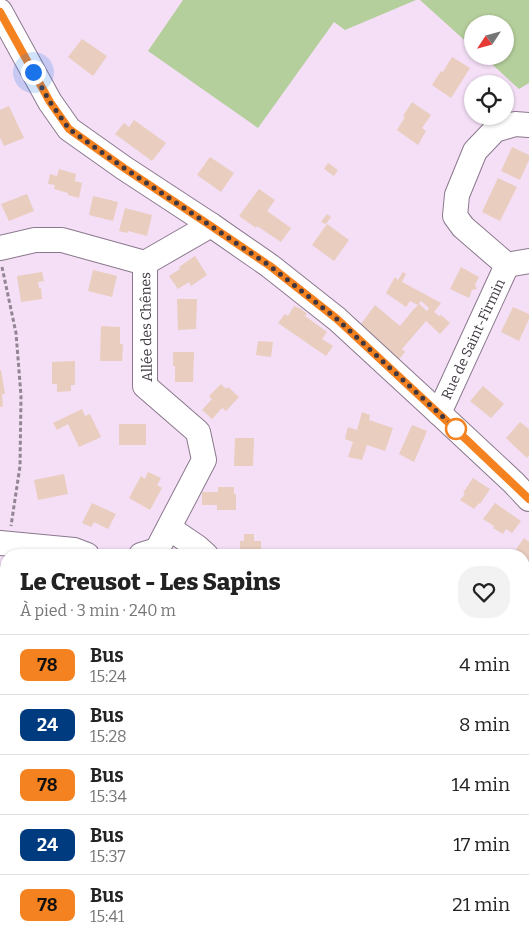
<!DOCTYPE html>
<html lang="fr">
<meta charset="utf-8">
<style>
:root{--surface:#fff;--page:#f2f2f2;--text:#222;--muted:#767676;--line:#e0e0e0}
body{margin:0;font-family:Bitter,serif;background:var(--page);color:var(--text);height:100vh;display:flex;flex-direction:column;font-size:19px;white-space:nowrap}
*{box-sizing:border-box;margin:0}
p{font-size:16px;color:var(--muted)}
.icon{flex:none;width:28px;height:28px;fill:none;stroke:currentColor;stroke-width:2;stroke-linecap:round;stroke-linejoin:round}
.map{position:relative;flex:1;overflow:hidden}
.sheet{position:absolute;left:0px;top:549px;width:530px;height:396px;display:flex;flex-direction:column;background:var(--surface);border-radius:20px 20px 0 0;box-shadow:0 1px 4px #0004}
.sheet>*{flex:none}
.badge{padding:0 10px;border-radius:8px;font-size:18px;line-height:32px}
.needle{width:32px;rotate:234deg}
.tools{position:absolute;left:464px;top:15px;display:grid;gap:10px}
.tools a{display:grid;place-items:center;width:50px;height:50px;border-radius:50%;background:var(--surface);box-shadow:0 1px 4px #0004;font-size:25px}
.you{position:absolute;width:25px;height:25px;margin:-12px;border:4px solid #fff;border-radius:50%;background:#1a73e8;box-shadow:0 0 0 8px #1a73e833}
.map>.badge{position:absolute;translate:-50% -50%;box-shadow:0 0 0 2px #fff}
.round{display:grid;place-items:center;flex:none;width:52px;height:52px;border-radius:20px;background:var(--page)}
.summary{display:flex;align-items:center;justify-content:space-between;height:85px;padding:0 20px}
h1{font-size:24px;font-weight:800;line-height:38px}
ul{padding:0;list-style:none}
li{display:flex;align-items:center;gap:15px;height:60px;padding:0 20px;border-top:1px solid var(--line)}
li div{flex:1}
li b{display:block;font-size:19px}
li em{font-style:normal}
li .badge{min-width:55px;font-weight:700;text-align:center}
.map>svg:first-child{display:block}
.green{fill:#b5cf9c}
.lines{fill:none;stroke-linecap:round;stroke-linejoin:round}
.stream{stroke:#5cc9cc;stroke-width:5}
.building{fill:#e9cdbe;fill-rule:evenodd}
.minor-casing{stroke:#8b788d;stroke-width:26}
.path{stroke:#938594;stroke-width:3;stroke-dasharray:4 2.5;stroke-linecap:butt}
.minor{stroke:#fff;stroke-width:24}
.line-casing{stroke:#fff;stroke-width:11}
.line{stroke:#f58220;stroke-width:8}
.walk{stroke:#403841;stroke-width:5;stroke-dasharray:0 9}
.stop-dot{fill:#fff;stroke:#f58220;stroke-width:2.5}
.labels{text-anchor:middle;stroke-width:5;stroke-linejoin:round;paint-order:stroke}
.street-label{font-size:14px;fill:#403841;stroke:#fff}
</style>
<div class="map">
<svg width="529" height="944" viewBox="0 0 529 944">
<rect width="100%" height="100%" fill="#f4dff6"/>
<g class="green">
<polygon points="183,0 416,0 345,30 334,22 258,128 148,51"/>
<polygon points="420,0 529,0 529,83 519,89 483,56 505,56 505,24 472,24 472,47"/>
<polygon points="0,636 6,636 6,875 0,874"/>
<polygon points="524,639 529,644 529,896 524,897"/>
<polygon points="529,914 529,944 378,944 401,939 524,939 524,915"/>
<polygon points="227,939 307,939 269,944 236,944"/>
</g>
<g class="lines">
<polyline class="stream" points="0,834 6,833"/>
</g>
<g class="building">
<polygon points="82,39 107,56 93,76 68,57"/>
<polygon points="452,57 470,68 451,98 432,85 441,71 443,72"/>
<polygon points="412,102 431,115 422,128 426,131 418,145 397,130 405,117 403,116"/>
<polygon points="9,106 24,138 4,146 0,138 0,110"/>
<polygon points="134,120 166,143 152,161 115,134 124,123 129,127"/>
<polygon points="512,147 529,155 529,160 520,180 501,171"/>
<polygon points="210,157 234,173 221,192 197,175"/>
<polygon points="328,163 338,170 334,176 324,169"/>
<polygon points="59,169 76,174 75,181 82,183 79,198 68,195 68,193 54,189 55,185 48,184 50,174 57,176"/>
<polygon points="498,178 517,187 500,221 482,212"/>
<polygon points="259,189 275,200 267,211 291,228 281,242 257,226 256,228 239,216"/>
<polygon points="27,194 34,211 9,221 1,204"/>
<polygon points="93,196 118,202 113,221 89,215"/>
<polygon points="125,208 152,215 147,236 128,231 127,233 119,231"/>
<polygon points="327,214 331,217 326,224 321,222"/>
<polygon points="327,224 349,240 334,261 312,245"/>
<polygon points="195,256 207,275 191,286 189,282 178,289 169,276 180,269 179,267"/>
<polygon points="461,267 479,277 475,285 477,289 472,290 469,298 450,289"/>
<polygon points="93,270 117,276 112,297 88,291"/>
<polygon points="42,272 44,281 38,282 39,288 41,288 42,299 21,302 17,276"/>
<path d="M403 272 406 274 402 282 441 303 434 312 439 316 441 315 450 323 440 334 426 321 402 349 405 352 399 359 361 324 375 305 400 326 413 310 418 305 410 301 406 307 386 293 395 277 398 280ZM421 301 429 308 427 311 419 304Z"/>
<polygon points="177,299 197,299 196,329 178,330"/>
<polygon points="294,306 301,309 307,314 305,316 327,332 322,339 333,346 326,356 278,323 285,314 288,316"/>
<polygon points="513,307 529,314 529,319 519,341 501,332"/>
<polygon points="101,326 120,327 120,344 123,344 122,361 100,361"/>
<polygon points="258,341 273,342 271,357 256,355"/>
<polygon points="173,352 194,352 193,382 175,382 175,366 173,366"/>
<polygon points="75,361 75,385 71,385 71,391 57,392 57,384 52,384 52,362"/>
<polygon points="0,370 1,370 5,394 2,394 3,406 0,407"/>
<polygon points="221,384 226,389 228,387 239,397 226,411 222,408 212,419 202,410 212,399 209,396"/>
<polygon points="483,386 504,404 491,418 470,401"/>
<polygon points="82,409 85,416 90,414 101,437 79,447 68,424 57,430 53,423"/>
<polygon points="362,412 370,415 369,420 393,428 385,451 367,445 362,460 348,457 353,442 345,439 348,427 357,430"/>
<polygon points="520,422 529,429 529,456 527,458 506,438"/>
<rect x="119" y="424" width="27" height="21"/>
<polygon points="412,425 427,431 414,462 399,454"/>
<polygon points="235,438 254,438 253,466 234,466"/>
<polygon points="148,472 161,478 157,485 162,488 150,510 129,498 141,476 145,479"/>
<polygon points="64,474 68,494 38,500 34,480"/>
<polygon points="473,478 490,489 480,504 479,503 474,509 460,500 465,494 463,493"/>
<polygon points="218,487 234,487 234,494 236,494 236,510 217,510 217,505 202,505 202,492 218,492"/>
<polygon points="92,503 116,514 108,529 94,522 91,527 82,523"/>
<polygon points="495,503 521,521 512,533 506,529 503,534 493,528 494,526 483,519"/>
<polygon points="244,534 254,534 254,541 261,541 261,555 240,555 240,541 244,541"/>
<polygon points="524,538 529,542 529,579 524,586 524,555 512,555"/>
<polygon points="0,900 6,902 6,939 18,939 17,942 15,942 14,944 0,944"/>
<polygon points="139,939 169,939 165,944 147,944"/>
</g>
<g class="lines">
<g class="minor-casing">
<g id="minor">
<polyline points="0,11 50,102 69,129 124,168 211,225 270,266 337,319 439,413 514,483 529,499"/>
<polyline points="0,248 35,240 62,240 145,263"/>
<polyline points="507,265 463,227 455,216 457,195 475,151 495,130 515,124 529,125"/>
<polyline points="507,265 529,261"/>
<polyline points="439,413 507,265"/>
<polyline points="169,528 197,547 206,555"/>
<polyline points="0,543 74,550 87,555"/>
<polyline points="141,555 157,550 204,460 198,432 145,386 145,263 211,225"/>
</g>
</g>
<g class="path">
<polyline points="2,267 16,333 21,396 20,466 11,526"/>
<polyline points="0,573 3,561"/>
<polyline points="0,887 6,889"/>
<polyline points="524,905 529,904"/>
<polyline points="120,939 129,944"/>
<polyline points="22,944 30,939"/>
<polyline points="324,944 357,939"/>
</g>
<use href="#minor" class="minor"/>
</g>
<g class="lines">
<g class="line-casing">
<polyline id="line" points="0,12 50,102 69,129 124,168 211,226 270,266 337,319 451,425 529,499"/>
</g>
<use href="#line" class="line"/>
<polyline class="walk" points="33,72 50,102 69,129 124,168 211,226 270,266 337,319 456,429"/>
</g>
<circle class="stop-dot" cx="456" cy="429" r="10"/>
<g class="labels">
<g class="street-label">
<text transform="translate(146 327) rotate(-91)" y="5">Allée des Chênes</text>
<text transform="translate(473 339) rotate(-65)" y="5">Rue de Saint-Firmin</text>
</g>
</g>
</svg>
<div class="tools">
<a><svg class="needle" viewBox="-14 -14 28 28"><path d="M0-13l5 13h-10z" fill="#e53935"/><path d="M0 13l5-13h-10z" fill="#767676"/></svg></a>
<a><svg class="icon" aria-label="locate" viewBox="0 0 24 24"><circle cx="12" cy="12" r="6"/><path d="M12 2v4M12 18v4M2 12h4M18 12h4"/></svg></a>
</div>
<div class="you" style="left:33px;top:72px"></div>
<section class="sheet">
<div class="summary"><div><h1>Le Creusot - Les Sapins</h1><p>À pied · 3 min · 240 m</p></div><a class="round"><svg class="icon" aria-label="heart" viewBox="0 0 24 24"><path d="M12 20l-8-8c-3-5 5-10 8-4 3-6 11-1 8 4z"/></svg></a></div>
<ul>
<li><span class="badge" style="background:#f58220;color:#111">78</span><div><b>Bus</b><p>15:24</p></div><em>4 min</em></li>
<li><span class="badge" style="background:#003b80;color:#fff">24</span><div><b>Bus</b><p>15:28</p></div><em>8 min</em></li>
<li><span class="badge" style="background:#f58220;color:#111">78</span><div><b>Bus</b><p>15:34</p></div><em>14 min</em></li>
<li><span class="badge" style="background:#003b80;color:#fff">24</span><div><b>Bus</b><p>15:37</p></div><em>17 min</em></li>
<li><span class="badge" style="background:#f58220;color:#111">78</span><div><b>Bus</b><p>15:41</p></div><em>21 min</em></li>
</ul>
</section>
</div>
